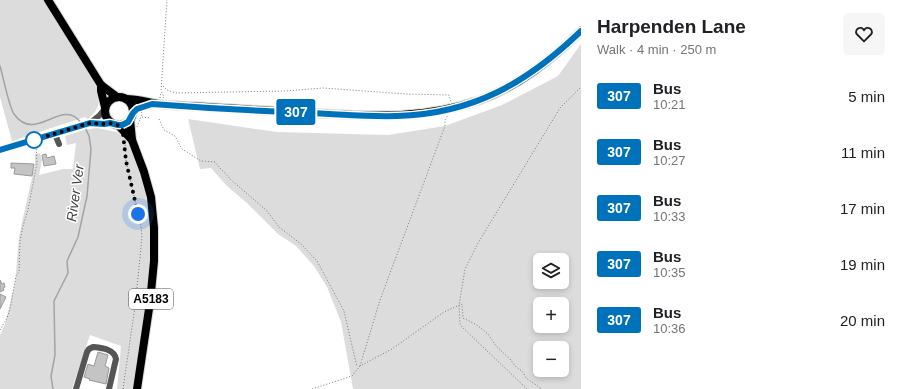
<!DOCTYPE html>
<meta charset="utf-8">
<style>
:root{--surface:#fff;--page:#f6f6f6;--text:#202124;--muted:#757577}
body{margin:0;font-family:Helvetica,sans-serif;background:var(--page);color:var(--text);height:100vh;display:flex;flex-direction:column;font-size:15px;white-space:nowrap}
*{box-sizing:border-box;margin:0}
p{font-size:13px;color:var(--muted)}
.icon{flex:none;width:22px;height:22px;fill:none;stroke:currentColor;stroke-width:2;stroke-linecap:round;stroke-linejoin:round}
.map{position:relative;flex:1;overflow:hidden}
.side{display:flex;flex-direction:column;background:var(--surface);width:320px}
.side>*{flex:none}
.badge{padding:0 8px;border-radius:3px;font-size:14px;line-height:26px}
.buttons{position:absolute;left:533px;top:253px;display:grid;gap:8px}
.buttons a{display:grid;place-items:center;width:36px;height:36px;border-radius:6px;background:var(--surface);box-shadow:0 2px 6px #0003;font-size:20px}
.you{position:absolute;width:20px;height:20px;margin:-10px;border:3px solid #fff;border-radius:50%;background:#1a73e8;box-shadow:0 0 0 6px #1a73e833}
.map>.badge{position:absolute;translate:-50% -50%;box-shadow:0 0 0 2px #fff}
.round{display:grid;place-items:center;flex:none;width:42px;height:42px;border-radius:6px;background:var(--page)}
.head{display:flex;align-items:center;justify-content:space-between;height:68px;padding:0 16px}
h1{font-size:19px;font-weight:600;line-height:30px}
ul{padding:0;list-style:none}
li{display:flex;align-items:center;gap:12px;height:56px;padding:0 16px}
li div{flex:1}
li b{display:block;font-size:15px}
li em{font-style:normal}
li .badge{min-width:44px;font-weight:700;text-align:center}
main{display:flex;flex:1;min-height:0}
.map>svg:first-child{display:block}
.green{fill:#dcdcdc;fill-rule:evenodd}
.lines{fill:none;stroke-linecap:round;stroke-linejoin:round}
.stream{stroke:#a3a3a3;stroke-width:1.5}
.building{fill:#c4c4c4;stroke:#999}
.major-casing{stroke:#dbdbdb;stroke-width:10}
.path{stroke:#777;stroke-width:1;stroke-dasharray:1 2;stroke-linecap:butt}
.minor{stroke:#555;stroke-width:6}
.major{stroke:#000;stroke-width:8}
.line-casing{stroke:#fff;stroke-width:9}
.line{stroke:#0072bc;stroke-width:6}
.walk{stroke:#000;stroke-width:4;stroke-dasharray:0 7.2}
.stop-dot{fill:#fff;stroke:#0072bc;stroke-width:2}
.labels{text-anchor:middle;stroke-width:3;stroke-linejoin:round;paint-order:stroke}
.shield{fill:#fff;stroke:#4c4c4c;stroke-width:1}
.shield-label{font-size:12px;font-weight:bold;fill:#000}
.water-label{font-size:14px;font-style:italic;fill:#444;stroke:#fff}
</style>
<main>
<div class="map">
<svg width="581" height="389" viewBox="0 0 581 389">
<rect width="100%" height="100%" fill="#fff"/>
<g class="green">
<path d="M0 0H43C54 17 65 35 76 52 84 66 97 82 99 99 99 108 94 114 88 119L85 117 12 141 0 97Z"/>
<path d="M581 44V389H353L341 322 327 287 314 266 296 246 278 234 249 205 226 185 211 168 200 169 188 119 277 132 388 135 445 126 502 105 558 76ZM540 260H562V282H540ZM540 304H562V326H540ZM540 348H562V370H540Z"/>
<polygon points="97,128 117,132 126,140 133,152 146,196 151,228 149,283 134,389 117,389 121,346 90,335 72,389 0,389 0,335 5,324 15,283 19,238 22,222 35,165 35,154 40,153 42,160 39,175 63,169 73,169 76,143 67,145 65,136 84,130"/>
</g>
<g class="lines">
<g class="stream">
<path d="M0 66C3 76 9 107 14 114 36 145 62 95 82 124"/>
<polyline points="53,389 51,376 55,355 54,301 68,273 67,261 78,237 87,196 91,149 89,136 85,127"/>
</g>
</g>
<g class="building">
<polygon points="46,154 47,158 54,156 56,164 44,166 42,155"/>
<polygon points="11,163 34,164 32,176 14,174 15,168 11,168"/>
<polygon points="0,280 2,284 4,283 5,287 3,288 4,290 0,292"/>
<polygon points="0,294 6,297 0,309"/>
<polygon points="98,352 108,355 105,366 109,368 106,384 89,380 90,379 84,377 88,364 94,366"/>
</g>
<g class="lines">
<g class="major-casing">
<g id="major">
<polyline points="48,0 101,85 117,97"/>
<polyline points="101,85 101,91 105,107"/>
<circle cx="119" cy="111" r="14"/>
<path d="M126 99C140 99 153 104 167 105 216 107 264 111 312 113 371 116 422 120 480 100 519 86 551 60 581 31"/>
<polyline points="130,119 132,140 144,172 151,197 154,228 154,261 150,302 137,389"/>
<polyline points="118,125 132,140"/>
</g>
</g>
<g class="path">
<polyline points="163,86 167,90 176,93 285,91 323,88 406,94 449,95 451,102"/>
<polyline points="160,98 161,92"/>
<polyline points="163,98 164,97 161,91 167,0"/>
<polyline points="142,117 151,118"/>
<path d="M159 119 164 130 175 136 182 149 201 161 215 162C220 169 226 173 230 179L267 211 279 227 301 244 317 261 344 311 357 367"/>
<polyline points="137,127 142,114 139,106"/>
<polyline points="0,330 7,318 10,309 16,276 19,272 20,241 23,226 28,210 37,163 36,144"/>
<polyline points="360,366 380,300 445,126 445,120 448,115"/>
<polyline points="123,389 135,307 142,237 141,226 126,161 125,141"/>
<polyline points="312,389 352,376 360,366 392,349 444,312 462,304 463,318 477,325 488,334 496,346 510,359 515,366 523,372 526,378 542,389"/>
<polyline points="527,389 462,327 460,324 459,305 465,269 478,243 560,108 581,87"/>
</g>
<g class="minor">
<polyline points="90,123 104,124 110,123"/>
<polyline points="55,134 59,144"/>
<polyline points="0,150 90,123 100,115 105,109"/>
<path d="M76 389 87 352 89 349 93 347C102 348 114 349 116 359L109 389"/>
</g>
<use href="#major" class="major"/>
</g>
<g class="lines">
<g class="line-casing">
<path id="line" d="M0 150 90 123 104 124 110 123 118 125H122L128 122 133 113 137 109 152 104C205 108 257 111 309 113 338 114 368 117 397 116 473 114 527 83 581 31"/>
</g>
<use href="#line" class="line"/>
<polyline class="walk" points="34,140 90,123 104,124 110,123 118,125 125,133 123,134 126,161 138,214"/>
</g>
<circle class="stop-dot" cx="34" cy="140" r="8"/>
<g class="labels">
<rect class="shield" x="129" y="289" width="44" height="20" rx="3"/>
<g class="shield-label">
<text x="151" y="303">A5183</text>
</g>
<g class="water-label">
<text transform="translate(75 193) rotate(-82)" y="5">River Ver</text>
</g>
</g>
</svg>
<div class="buttons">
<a><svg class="icon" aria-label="layers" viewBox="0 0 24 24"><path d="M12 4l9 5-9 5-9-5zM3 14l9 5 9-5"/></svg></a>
<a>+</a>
<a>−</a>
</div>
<div class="you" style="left:138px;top:214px"></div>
<b class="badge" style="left:296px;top:112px;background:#0072bc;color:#fff">307</b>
</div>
<section class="side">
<div class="head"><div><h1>Harpenden Lane</h1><p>Walk · 4 min · 250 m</p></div><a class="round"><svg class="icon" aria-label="heart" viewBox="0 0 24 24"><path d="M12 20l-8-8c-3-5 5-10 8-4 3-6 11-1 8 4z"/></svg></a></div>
<ul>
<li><span class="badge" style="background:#0072bc;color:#fff">307</span><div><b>Bus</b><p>10:21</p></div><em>5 min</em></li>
<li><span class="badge" style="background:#0072bc;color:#fff">307</span><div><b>Bus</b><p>10:27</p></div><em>11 min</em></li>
<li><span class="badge" style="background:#0072bc;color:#fff">307</span><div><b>Bus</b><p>10:33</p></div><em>17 min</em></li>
<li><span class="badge" style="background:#0072bc;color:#fff">307</span><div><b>Bus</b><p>10:35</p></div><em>19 min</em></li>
<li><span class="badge" style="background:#0072bc;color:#fff">307</span><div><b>Bus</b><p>10:36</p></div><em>20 min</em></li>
</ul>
</section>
</main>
